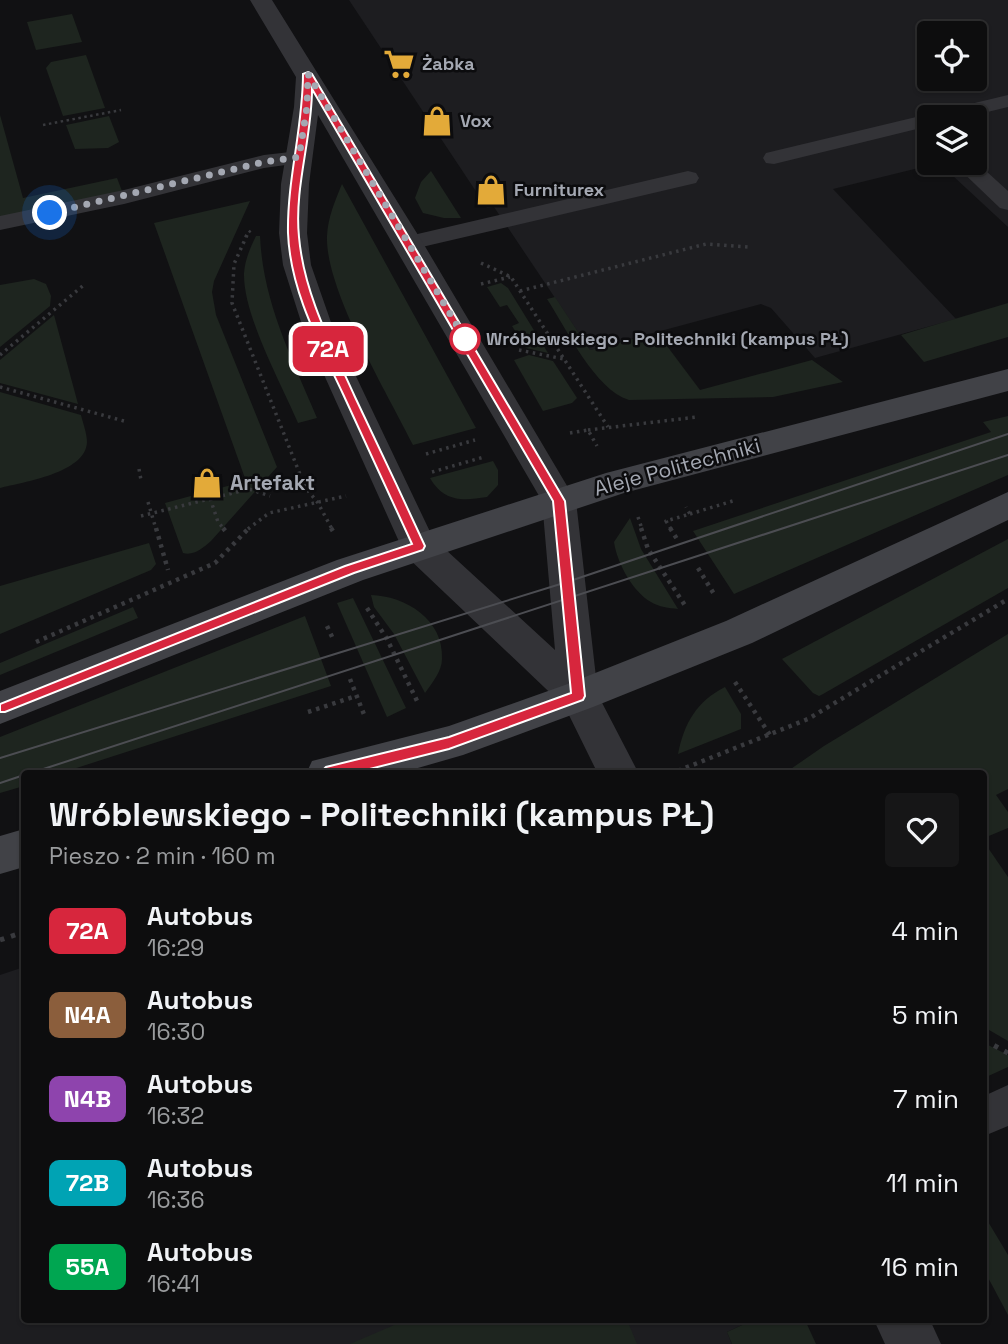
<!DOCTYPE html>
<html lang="pl">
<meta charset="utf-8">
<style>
:root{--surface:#0d0d0e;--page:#161617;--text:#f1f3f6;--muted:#9a9c9e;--line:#2d2d2e}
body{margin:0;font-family:"Space Grotesk",sans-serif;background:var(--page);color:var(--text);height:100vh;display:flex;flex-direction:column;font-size:26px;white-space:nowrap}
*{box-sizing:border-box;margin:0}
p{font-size:23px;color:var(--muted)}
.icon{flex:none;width:38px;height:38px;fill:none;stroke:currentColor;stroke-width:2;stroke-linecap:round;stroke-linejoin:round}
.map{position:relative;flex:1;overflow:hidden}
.panel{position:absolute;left:21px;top:770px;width:966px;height:553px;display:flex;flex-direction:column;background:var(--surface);border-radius:7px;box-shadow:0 2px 5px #0004,0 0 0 2px var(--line)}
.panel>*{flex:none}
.badge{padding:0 14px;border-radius:10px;font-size:24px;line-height:46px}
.controls{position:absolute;left:917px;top:21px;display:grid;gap:14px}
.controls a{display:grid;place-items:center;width:70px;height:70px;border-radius:7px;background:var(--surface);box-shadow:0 2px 5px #0004,0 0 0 2px var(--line);font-size:35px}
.you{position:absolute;width:35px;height:35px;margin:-18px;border:5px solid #fff;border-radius:50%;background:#1a73e8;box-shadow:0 0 0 10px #1a73e833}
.map>.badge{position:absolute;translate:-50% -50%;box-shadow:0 0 0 4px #fff}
.round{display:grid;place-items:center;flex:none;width:74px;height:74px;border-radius:7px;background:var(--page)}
.head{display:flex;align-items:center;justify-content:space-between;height:119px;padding:0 28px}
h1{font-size:33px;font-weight:700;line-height:52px}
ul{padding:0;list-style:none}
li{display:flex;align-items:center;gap:21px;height:84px;padding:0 28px}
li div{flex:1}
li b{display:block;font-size:26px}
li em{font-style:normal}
li .badge{min-width:77px;font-weight:700;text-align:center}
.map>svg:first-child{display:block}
.built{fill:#1d1d20;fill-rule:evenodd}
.green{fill:#1e251f}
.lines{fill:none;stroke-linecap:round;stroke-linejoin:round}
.path-far3{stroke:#393a3e;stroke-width:2.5;stroke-dasharray:2.5 3.5;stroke-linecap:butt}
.path-far2{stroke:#393a3e;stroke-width:3.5;stroke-dasharray:2.5 4.5;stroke-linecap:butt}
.path-far1{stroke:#393a3e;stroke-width:4.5;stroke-dasharray:3.5 5;stroke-linecap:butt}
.path{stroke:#393a3e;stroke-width:5;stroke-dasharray:4.5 7;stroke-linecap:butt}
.service{fill:#333337;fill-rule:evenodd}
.tertiary{fill:#333337;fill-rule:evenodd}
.secondary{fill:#414247;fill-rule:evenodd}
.tram{stroke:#4c4d52;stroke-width:2}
.line{fill:#d7263d;stroke:#fff;stroke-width:2}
.walk{stroke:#a4a8b2;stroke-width:7;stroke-dasharray:0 12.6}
.stop-dot{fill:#fff;stroke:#d7263d;stroke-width:3.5}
.labels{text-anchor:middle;stroke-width:5;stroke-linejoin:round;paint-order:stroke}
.far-poi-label{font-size:18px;font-weight:bold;fill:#a4a8b2;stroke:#0c0c0e;text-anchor:start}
.far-stop-label{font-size:18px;font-weight:bold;fill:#a4a8b2;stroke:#0c0c0e;text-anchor:start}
.street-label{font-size:21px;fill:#a4a8b2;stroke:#0c0c0e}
.poi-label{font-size:21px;font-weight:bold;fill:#a4a8b2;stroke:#0c0c0e;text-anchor:start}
</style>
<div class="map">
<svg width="1008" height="1344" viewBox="0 0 1008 1344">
<rect width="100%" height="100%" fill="#111113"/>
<g class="built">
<path d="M349 0H1008V227L939 163 833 189 956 319 815 358 771 308 761 304 590 350 494 207 487 208ZM929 33H975V79H929ZM929 117H975V163H929Z"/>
<polygon points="24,967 24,1320 753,1320 727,1332 732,1344 0,1344 0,975"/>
</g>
<g class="green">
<polygon points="72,14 82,42 36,50 27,22"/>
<polygon points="86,55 105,108 63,116 46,68 51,62"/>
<polygon points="0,115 23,198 117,178 122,191 0,218"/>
<polygon points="109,116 119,142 108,148 75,149 66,125"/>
<polygon points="431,171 461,218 444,218 423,213 415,198 421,182"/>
<path d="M342 184 476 428 413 445C388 394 325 290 327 236 328 217 335 201 342 184Z"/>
<path d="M250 201 214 281 212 292 216 315 277 467 211 541C203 548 194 556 183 553L165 503 246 481 154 223Z"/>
<path d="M256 236H260C263 303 292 358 317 418L298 423C281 383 243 315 244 273 245 260 250 248 256 236Z"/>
<polygon points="34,279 46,284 51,296 50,306 0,347 0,285"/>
<polygon points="501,283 508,288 548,353 526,348 512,326 519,323 507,305 500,307 487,287"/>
<path d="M555 297 590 350 648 335 664 342 700 390 812 360 843 382 773 397 629 400C595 390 566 328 547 299Z"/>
<polygon points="1008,303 1008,337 924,362 901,335"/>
<polygon points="54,315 78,404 0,383 0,360"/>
<polygon points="529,355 553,361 577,398 572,403 543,411 514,360"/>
<path d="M0 392 81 415C83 423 87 434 87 442 86 473 23 482 0 488Z"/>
<polygon points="1008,416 1008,475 734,594 693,531 991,432 983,422"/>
<path d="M493 461 498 470V485L487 497C462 501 444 502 430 478Z"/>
<path d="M630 518 641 549 678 609C669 608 659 607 651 602 633 592 617 563 614 542Z"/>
<polygon points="1008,539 1008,588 823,694 819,696 813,693 782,659"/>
<polygon points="149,543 156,564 151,570 0,634 0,586"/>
<path d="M371 595C405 596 444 619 442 659 442 671 432 683 425 693L394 634 374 607Z"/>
<polygon points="353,598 406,708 387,717 337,603"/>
<polygon points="133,607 138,618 0,675 0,663"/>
<polygon points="305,616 331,686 61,773 24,774 24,786 0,793 0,737"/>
<polygon points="1008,634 1008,789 996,795 1008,812 1008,828 984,838 984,774 785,773 824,746"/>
<path d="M725 687 741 714V729L678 754C684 723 697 701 725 687Z"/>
<polygon points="984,842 1008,877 1008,1041 984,1027"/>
<polygon points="984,1043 1008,1055 1008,1067 984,1078"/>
<polygon points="984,1215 1008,1255 1008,1315 984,1270"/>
<polygon points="406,1320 627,1320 637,1344 350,1344"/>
<polygon points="753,1320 805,1320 816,1344 732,1344 727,1332"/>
</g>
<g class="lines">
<g class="path-far3">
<polyline points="43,125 121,110"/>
<polyline points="245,237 251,230"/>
</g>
<g class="path-far2">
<polyline points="247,235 234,264 232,303 305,487 318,503 332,529"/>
<polyline points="481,263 511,277 608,427"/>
<polyline points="481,284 510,277"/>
<polyline points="520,291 706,244 748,247"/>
<polyline points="519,350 564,359"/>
<polyline points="0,355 85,284"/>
<polyline points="0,387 124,421"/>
<polyline points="588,430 697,417"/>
<polyline points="570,433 588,430 597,446"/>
<polyline points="426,454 475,440"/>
<polyline points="139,469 141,480"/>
<polyline points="432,472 484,457"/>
<polyline points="208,492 218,522 224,529"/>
<polyline points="148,502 156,529"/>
<polyline points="690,514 736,500"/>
<polyline points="141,516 249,489 270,496"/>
<polyline points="638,517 642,529"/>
<polyline points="248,529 269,513 346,496"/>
<polyline points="671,529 666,521 690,514 686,507"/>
</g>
<g class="path-far1">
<polyline points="156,528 168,570"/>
<polyline points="223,528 227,533"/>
<polyline points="331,528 334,533"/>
<polyline points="641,528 648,549 686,607"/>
<polyline points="670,528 677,539"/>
<polyline points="698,568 714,594"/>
<polyline points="367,608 387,639 419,705"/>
<polyline points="327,626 334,641"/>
<polyline points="36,642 215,563 249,528"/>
<polyline points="350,679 365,717"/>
<polyline points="735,682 770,735"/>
<polyline points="308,712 356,696"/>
<polyline points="670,774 808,719 1008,599"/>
</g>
<g class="path">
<polyline points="0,940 24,932"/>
<polyline points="984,1040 1008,1053"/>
</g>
<g class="service">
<polygon points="1008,95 1008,107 967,117 929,117 929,126 774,164 766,163 763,158 766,153"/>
<polygon points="299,151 307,152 310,157 307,162 264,168 124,204 0,230 0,216 124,190 264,155"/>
<polygon points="975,161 1008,191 1008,210 1000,208 953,163"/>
<polygon points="688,171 696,173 699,178 696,183 409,250 401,248 397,243 401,238 409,236"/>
<polygon points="1008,1085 1008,1126 984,1136 984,1096"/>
</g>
<g class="tertiary">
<path d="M250 0H272L423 243 576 501 598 695 639 774H598L565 707 406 556 401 546 303 328 283 265 279 233 281 184 294 107 296 77ZM318 115 542 501 555 650 433 538 333 328 311 265 307 233 309 184Z"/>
<polygon points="874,1320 930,1320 941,1344 885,1344"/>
</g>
<g class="secondary">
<polygon points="1008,369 1008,391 624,493 363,580 0,724 0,691 337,560 606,473"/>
<polygon points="1008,492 1008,520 752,643 593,707 463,755 397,774 306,774 312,761 449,726 565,685 726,621"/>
<polygon points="24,829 24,867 0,874 0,836"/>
</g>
<g class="tram">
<polyline points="0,758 567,582 1008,434"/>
<polyline points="28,774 1008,455"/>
<polyline points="0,783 24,775"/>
</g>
</g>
<path class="line" d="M308 72 312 74 565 501 585 696 583 700 449 749 326 780 319 774 326 767 449 737 571 693 553 501 312 89C312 139 294 187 299 237 304 294 332 346 355 397 379 447 402 496 425 546L423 550 354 573 5 712H0V704L345 566 412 544C389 494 366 444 343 394 319 343 290 290 288 233 287 179 303 128 303 74Z"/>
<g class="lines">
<polyline class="walk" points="50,213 264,162 299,157 307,107 308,74 465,339"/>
</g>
<defs>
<g id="supermarket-bare" transform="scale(2.415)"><path d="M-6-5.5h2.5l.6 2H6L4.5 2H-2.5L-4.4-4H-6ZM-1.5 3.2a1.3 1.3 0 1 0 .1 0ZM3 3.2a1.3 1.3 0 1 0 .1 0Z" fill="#e3aa39" stroke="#0c0c0e" stroke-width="2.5" paint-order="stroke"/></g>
<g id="shop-bare" transform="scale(2.415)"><path d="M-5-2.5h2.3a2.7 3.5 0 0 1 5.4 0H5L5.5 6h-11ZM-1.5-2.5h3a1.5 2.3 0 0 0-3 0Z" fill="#e3aa39" stroke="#0c0c0e" stroke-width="2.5" paint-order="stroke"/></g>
</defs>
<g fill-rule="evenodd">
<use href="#supermarket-bare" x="399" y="64"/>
<use href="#shop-bare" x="437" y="121"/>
<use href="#shop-bare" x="491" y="190"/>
<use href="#shop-bare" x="207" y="483"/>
</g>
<circle class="stop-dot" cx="465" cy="339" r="14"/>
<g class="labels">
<g class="far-poi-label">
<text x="422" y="70">Żabka</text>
<text x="460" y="127">Vox</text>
<text x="514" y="196">Furniturex</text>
</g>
<g class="far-stop-label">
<text x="486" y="345">Wróblewskiego - Politechniki (kampus PŁ)</text>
</g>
<g class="street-label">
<text transform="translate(677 467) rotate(-15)" y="7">Aleje Politechniki</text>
</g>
<g class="poi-label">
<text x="230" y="490">Artefakt</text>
</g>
</g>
</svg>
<div class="controls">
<a><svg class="icon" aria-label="locate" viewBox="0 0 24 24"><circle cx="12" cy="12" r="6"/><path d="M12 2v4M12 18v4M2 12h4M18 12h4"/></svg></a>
<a><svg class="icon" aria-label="layers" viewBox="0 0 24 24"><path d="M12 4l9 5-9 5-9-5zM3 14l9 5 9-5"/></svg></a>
</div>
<div class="you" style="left:50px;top:213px"></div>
<b class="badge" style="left:328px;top:349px;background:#d7263d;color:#fff">72A</b>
<section class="panel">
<div class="head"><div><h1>Wróblewskiego - Politechniki (kampus PŁ)</h1><p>Pieszo · 2 min · 160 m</p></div><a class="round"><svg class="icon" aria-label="heart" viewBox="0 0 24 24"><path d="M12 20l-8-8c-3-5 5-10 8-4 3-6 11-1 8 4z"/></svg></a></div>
<ul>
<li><span class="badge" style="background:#d7263d;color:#fff">72A</span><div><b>Autobus</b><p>16:29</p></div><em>4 min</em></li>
<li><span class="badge" style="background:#8b5e3c;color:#fff">N4A</span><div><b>Autobus</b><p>16:30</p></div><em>5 min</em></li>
<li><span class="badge" style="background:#8e44ad;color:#fff">N4B</span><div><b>Autobus</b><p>16:32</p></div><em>7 min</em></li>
<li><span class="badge" style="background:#00a3b4;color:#fff">72B</span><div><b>Autobus</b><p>16:36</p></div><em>11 min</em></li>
<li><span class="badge" style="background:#00a651;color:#fff">55A</span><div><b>Autobus</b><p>16:41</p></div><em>16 min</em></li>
</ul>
</section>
</div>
